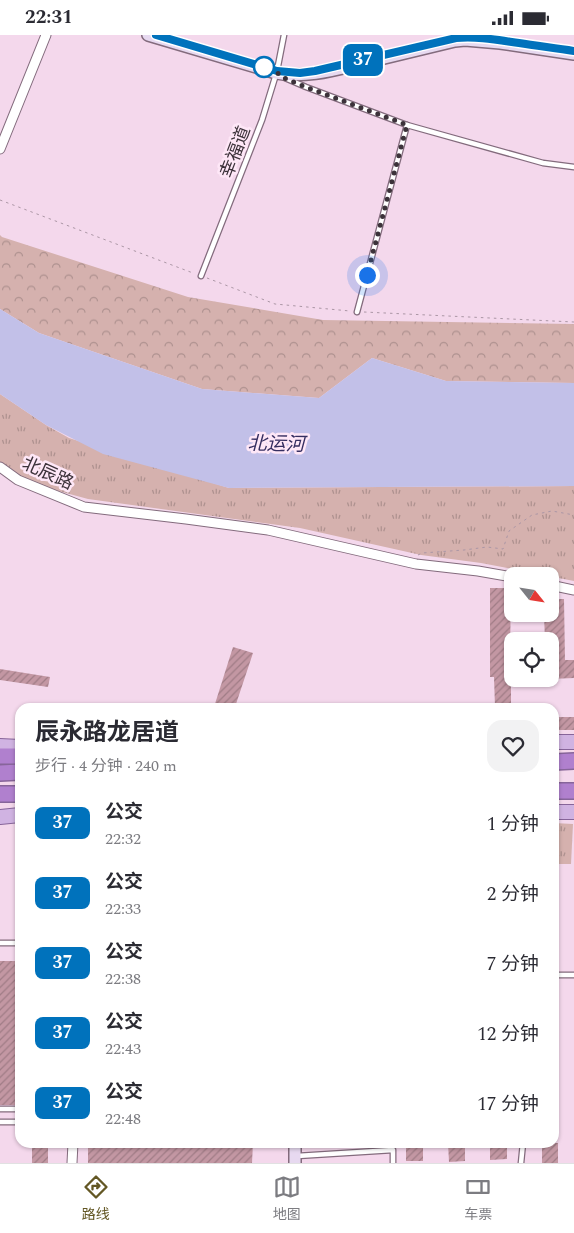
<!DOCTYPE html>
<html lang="zh">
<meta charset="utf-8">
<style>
:root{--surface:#fff;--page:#f2f2f3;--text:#2b2b33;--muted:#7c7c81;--line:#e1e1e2;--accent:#635724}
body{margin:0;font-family:Spectral,"Noto Sans SC",serif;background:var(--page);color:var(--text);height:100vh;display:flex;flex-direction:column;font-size:19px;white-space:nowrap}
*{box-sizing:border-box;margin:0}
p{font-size:16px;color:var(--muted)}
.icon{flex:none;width:28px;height:28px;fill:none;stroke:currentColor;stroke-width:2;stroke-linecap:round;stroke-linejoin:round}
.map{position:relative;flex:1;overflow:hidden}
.side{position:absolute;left:15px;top:668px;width:544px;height:445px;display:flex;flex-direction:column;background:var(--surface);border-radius:15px;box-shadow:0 1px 4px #0004}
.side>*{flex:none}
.badge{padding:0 10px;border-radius:8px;font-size:18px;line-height:32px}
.needle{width:32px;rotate:120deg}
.fabs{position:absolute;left:504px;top:532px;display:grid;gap:10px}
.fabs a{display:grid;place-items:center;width:55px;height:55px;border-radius:10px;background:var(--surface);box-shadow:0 1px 4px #0004;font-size:25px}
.you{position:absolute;width:25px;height:25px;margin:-12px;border:4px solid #fff;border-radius:50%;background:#1a73e8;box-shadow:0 0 0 8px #1a73e833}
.map>.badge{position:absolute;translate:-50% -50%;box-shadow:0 0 0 2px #fff}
.round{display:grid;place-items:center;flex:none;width:52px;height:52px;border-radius:15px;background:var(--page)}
.summary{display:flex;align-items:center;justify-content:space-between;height:85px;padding:0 20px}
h1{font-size:24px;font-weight:700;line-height:38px}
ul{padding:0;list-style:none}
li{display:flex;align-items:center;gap:15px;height:70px;padding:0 20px}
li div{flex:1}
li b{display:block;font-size:19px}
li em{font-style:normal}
li .badge{min-width:55px;font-weight:700;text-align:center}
.status{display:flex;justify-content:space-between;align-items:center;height:35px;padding:0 25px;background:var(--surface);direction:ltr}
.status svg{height:14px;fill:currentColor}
.tab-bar{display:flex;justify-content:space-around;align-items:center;height:70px;border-top:1px solid var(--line);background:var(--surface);font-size:14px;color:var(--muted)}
.tab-bar a{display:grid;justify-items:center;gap:2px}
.tab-bar .selected{color:var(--accent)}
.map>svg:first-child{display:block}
.grass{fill:url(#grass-tufts)}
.park{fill:url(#park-crowns)}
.water{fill:#c2c0e8}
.building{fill:url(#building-hatch)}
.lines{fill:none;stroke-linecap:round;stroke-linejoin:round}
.lane-casing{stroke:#836b7d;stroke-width:7}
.street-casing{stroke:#836b7d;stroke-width:11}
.secondary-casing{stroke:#836b7d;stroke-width:14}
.primary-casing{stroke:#87659a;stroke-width:16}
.highway-casing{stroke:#87659a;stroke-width:18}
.path{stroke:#ab96a5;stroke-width:1;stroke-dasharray:2.5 4;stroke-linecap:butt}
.lane{stroke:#fff;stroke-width:4.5}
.street{stroke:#fff;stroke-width:9}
.secondary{stroke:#e7d9f0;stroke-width:11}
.primary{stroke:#d0b3e2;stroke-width:14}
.highway{stroke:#b080ce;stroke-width:15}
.line-casing{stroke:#fff;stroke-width:11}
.line{stroke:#0072bc;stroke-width:8}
.walk{stroke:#3c323a;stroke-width:5;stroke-dasharray:0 9}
.stop-dot{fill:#fff;stroke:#0072bc;stroke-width:2.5}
.labels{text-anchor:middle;stroke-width:5;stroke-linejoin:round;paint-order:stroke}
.street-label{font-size:18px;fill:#3c323a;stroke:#fee7f7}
.water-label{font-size:19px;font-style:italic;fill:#352e60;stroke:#fee7f7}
</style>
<div class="status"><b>22:31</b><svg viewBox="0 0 49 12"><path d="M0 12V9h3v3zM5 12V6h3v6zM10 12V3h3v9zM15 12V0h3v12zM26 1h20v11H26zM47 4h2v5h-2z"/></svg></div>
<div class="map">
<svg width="574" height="1128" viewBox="0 0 574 1128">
<defs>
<pattern id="grass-tufts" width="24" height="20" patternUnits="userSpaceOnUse" patternTransform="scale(1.25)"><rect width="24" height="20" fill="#d5b1ae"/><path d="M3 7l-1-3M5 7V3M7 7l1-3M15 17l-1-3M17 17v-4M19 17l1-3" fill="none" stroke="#ae918f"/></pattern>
<pattern id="park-crowns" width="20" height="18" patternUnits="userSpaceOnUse" patternTransform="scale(1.25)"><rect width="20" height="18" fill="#d5b1ae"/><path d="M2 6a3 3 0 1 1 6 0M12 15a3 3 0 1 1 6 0" fill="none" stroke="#ae918f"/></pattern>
<pattern id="building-hatch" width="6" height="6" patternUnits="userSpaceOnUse" patternTransform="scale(1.25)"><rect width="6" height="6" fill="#c397a3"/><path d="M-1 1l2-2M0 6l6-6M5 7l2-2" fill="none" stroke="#a07c86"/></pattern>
</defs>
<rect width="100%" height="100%" fill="#f4d8ec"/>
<g class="grass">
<polygon points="0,359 46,390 69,403 229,453 574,451 574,546 481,528 421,520 300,493 88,464 18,445 0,430"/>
<polygon points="554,788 573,789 571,829 554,829"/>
</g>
<polygon class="park" points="0,200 2,202 188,262 323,285 574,289 574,348 446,346 372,323 319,363 202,354 39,298 0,274"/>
<polygon class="water" points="0,274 39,298 202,354 319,363 372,323 446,346 574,348 574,451 229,453 103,419 46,390 0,359"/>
<g class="building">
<polygon points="490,553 511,553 510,621 512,621 512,642 511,642 511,672 495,672 494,642 490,642"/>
<polygon points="550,564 564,564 565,625 574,625 574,643 550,644 550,606 545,606 544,579 550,579"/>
<polygon points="233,612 253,618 235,672 214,672"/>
<polygon points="0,634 50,642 48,652 0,645"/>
<rect x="554" y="682" width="20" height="13"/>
<rect x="0" y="926" width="20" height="144"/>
<rect x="32" y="1108" width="16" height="20"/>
<polygon points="88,1108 253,1108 252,1128 88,1128"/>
<rect x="406" y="1108" width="17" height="18"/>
<polygon points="448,1108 465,1108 465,1126 449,1127"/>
<polygon points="490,1108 507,1108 507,1124 490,1125"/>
<rect x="542" y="1108" width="16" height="20"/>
</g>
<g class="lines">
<g class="lane-casing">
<g id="lane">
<polyline points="285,43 306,52 407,90 543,128 574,132"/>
<polyline points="201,241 262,85 277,36 284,0"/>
<polyline points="357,277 407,90"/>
<polyline points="0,908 20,908"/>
<polyline points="554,940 574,940"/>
<polyline points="0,1074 20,1074"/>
<polyline points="0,1087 20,1087"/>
<polyline points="297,1121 393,1115 393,1128"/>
<polyline points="521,1128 523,1108"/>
</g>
</g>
<g class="street-casing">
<g id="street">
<polyline points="0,114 46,0"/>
<polyline points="0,432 18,445 84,472 186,484 268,495 416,529 478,536 512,542"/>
<polyline points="550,550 574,555"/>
<polyline points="72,1128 73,1108"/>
</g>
</g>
<g class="secondary-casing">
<g id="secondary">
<path d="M148 0 276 38C307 44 338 34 368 27 397 20 426 13 455 6L465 5 500 8 574 19"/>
<polyline points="295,1128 295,1108"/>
</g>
</g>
<g class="primary-casing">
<g id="primary">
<polyline points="554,707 574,707"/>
<polyline points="0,711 20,712"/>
<polyline points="554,777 574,777"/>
<polyline points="0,782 20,780"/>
</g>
</g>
<g class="highway-casing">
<g id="highway">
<polyline points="0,721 20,721"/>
<polyline points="554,727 574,726"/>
<polyline points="0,738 20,737"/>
<polyline points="554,756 574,756"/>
<polyline points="0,759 20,759"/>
</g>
</g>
<g class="path">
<polyline points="0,165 193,238"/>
<polyline points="207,243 275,269 350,276"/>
<polyline points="364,277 574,287"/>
<polyline points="418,520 422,518 464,515 487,512 503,514 509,496 532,480 552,476 574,480"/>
</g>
<use href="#lane" class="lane"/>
<use href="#street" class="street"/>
<use href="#secondary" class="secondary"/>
<use href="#primary" class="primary"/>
<use href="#highway" class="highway"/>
</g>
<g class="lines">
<g class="line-casing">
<path id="line" d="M156 0 277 36 300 38 315 36 456 3C477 1 498 5 519 8 537 11 556 13 574 16"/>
</g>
<use href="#line" class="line"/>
<polyline class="walk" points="264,32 263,34 280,39 286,44 306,52 407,90 367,240"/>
</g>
<circle class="stop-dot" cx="264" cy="32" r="10"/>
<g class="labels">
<g class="street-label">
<text transform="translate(235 117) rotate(-69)" y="6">幸福道</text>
<text transform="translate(48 438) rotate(24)" y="6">北辰路</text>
</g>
<g class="water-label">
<text transform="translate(276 408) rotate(1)" y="7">北运河</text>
</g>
</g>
</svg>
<div class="fabs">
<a><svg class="needle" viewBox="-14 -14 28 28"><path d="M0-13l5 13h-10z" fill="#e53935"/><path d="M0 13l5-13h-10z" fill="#7c7c81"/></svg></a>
<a><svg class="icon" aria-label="locate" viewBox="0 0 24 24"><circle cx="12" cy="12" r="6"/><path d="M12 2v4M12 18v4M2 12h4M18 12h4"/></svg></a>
</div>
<div class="you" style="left:367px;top:240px"></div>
<b class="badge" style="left:363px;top:25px;background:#0072bc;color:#fff">37</b>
<section class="side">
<div class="summary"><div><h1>辰永路龙居道</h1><p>步行 · 4 分钟 · 240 m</p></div><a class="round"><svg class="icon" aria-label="heart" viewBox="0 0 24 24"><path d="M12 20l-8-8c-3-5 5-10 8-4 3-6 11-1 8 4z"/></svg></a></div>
<ul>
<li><span class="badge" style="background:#0072bc;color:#fff">37</span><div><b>公交</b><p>22:32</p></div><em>1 分钟</em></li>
<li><span class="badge" style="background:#0072bc;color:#fff">37</span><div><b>公交</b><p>22:33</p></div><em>2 分钟</em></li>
<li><span class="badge" style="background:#0072bc;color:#fff">37</span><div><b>公交</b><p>22:38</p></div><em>7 分钟</em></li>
<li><span class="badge" style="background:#0072bc;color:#fff">37</span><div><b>公交</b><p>22:43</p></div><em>12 分钟</em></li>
<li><span class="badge" style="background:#0072bc;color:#fff">37</span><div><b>公交</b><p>22:48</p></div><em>17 分钟</em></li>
</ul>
</section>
</div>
<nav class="tab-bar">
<a class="selected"><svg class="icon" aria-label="directions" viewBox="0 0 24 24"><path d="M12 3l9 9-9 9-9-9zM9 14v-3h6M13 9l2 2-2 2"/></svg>路线</a>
<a><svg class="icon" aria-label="map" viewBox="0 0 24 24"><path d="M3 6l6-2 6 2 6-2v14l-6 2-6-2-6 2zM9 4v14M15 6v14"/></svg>地图</a>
<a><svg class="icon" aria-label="tickets" viewBox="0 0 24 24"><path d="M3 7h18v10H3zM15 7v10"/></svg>车票</a>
</nav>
